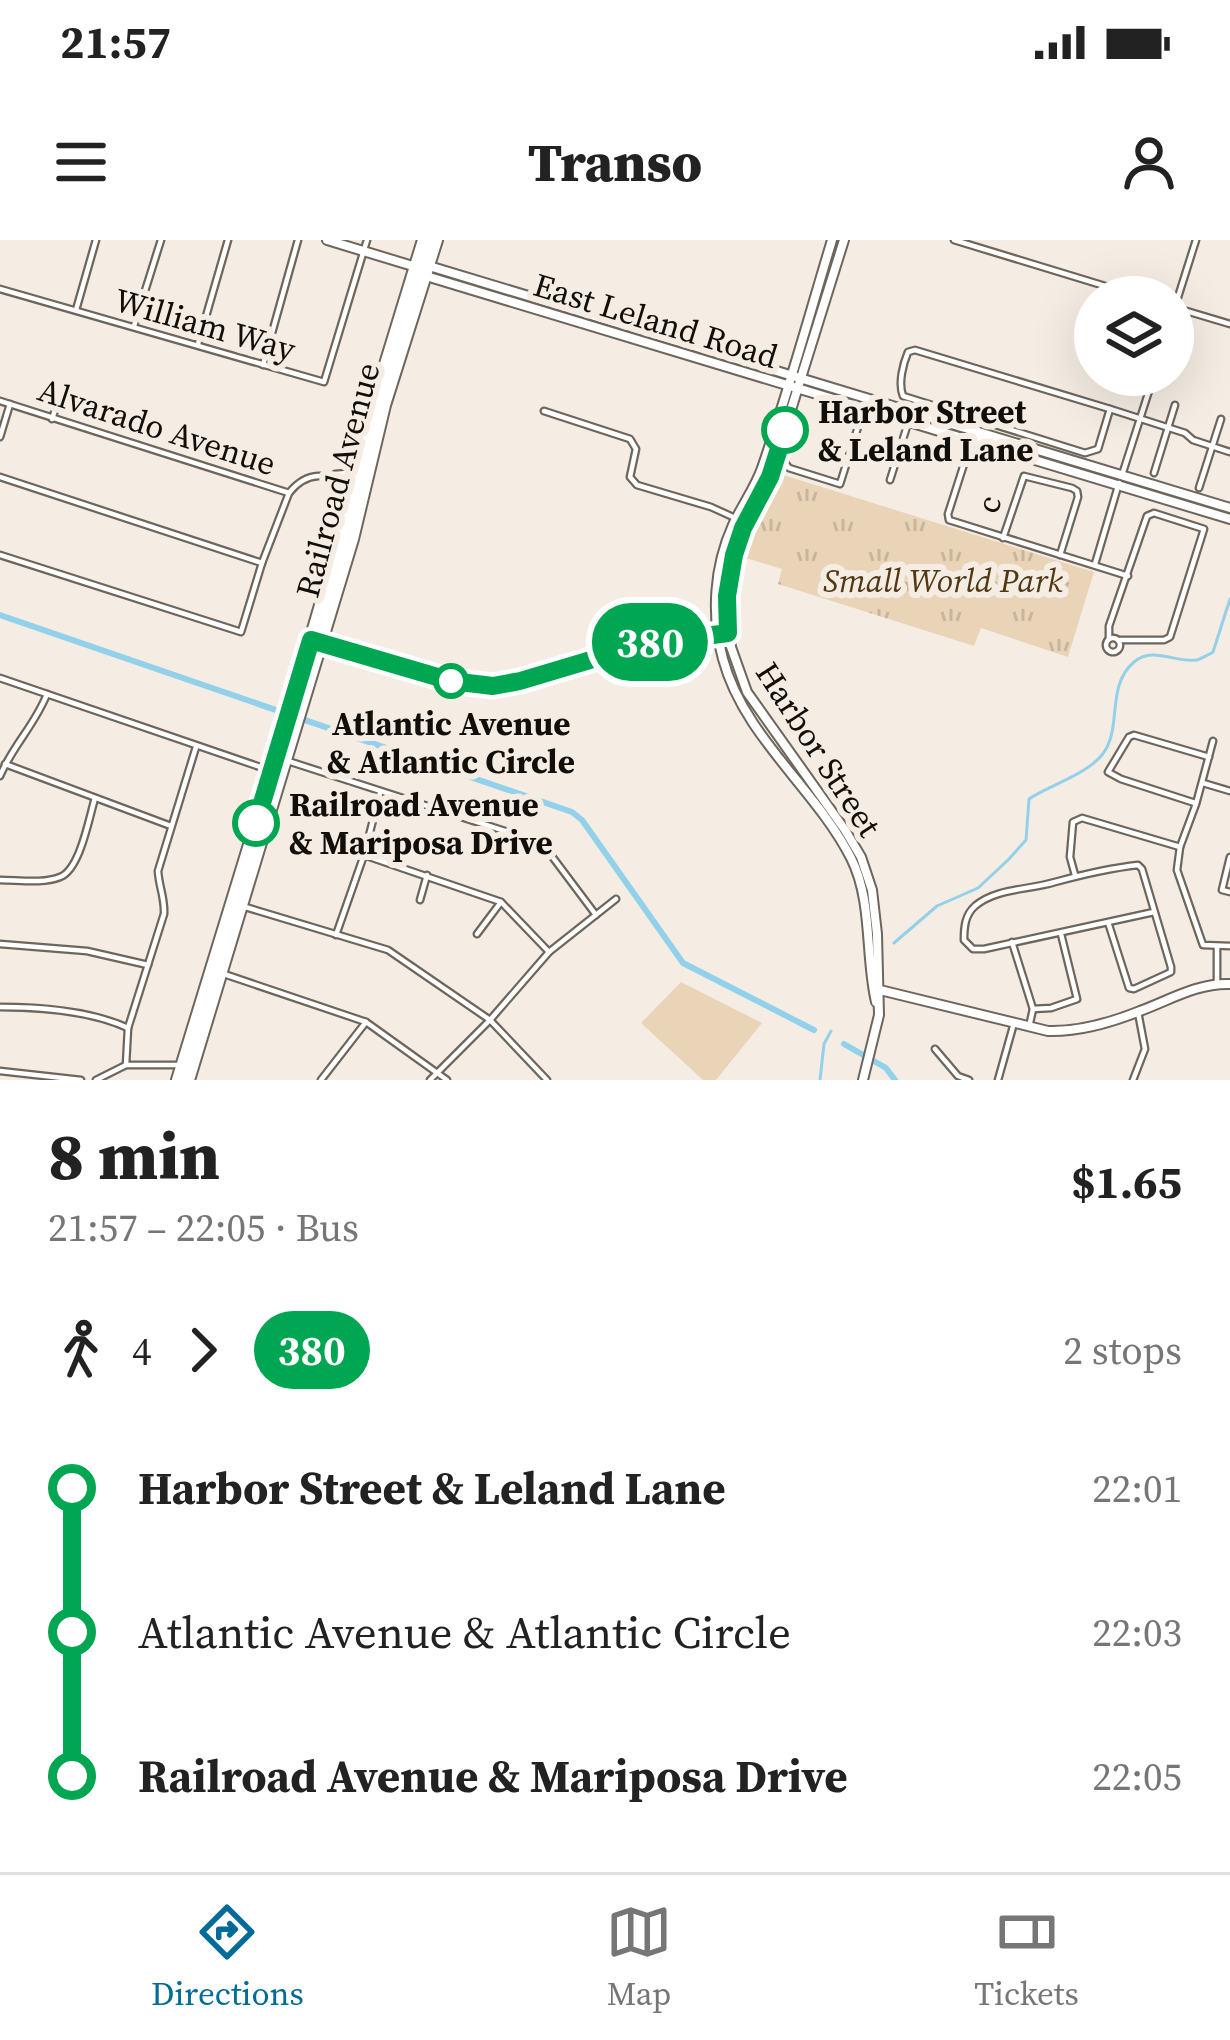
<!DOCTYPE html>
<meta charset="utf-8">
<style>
:root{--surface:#fff;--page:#f2f2f2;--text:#222;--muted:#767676;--line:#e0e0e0;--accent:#006b98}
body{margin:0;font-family:"Source Serif 4",serif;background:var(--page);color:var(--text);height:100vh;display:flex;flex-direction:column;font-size:45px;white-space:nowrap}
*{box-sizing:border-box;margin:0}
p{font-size:39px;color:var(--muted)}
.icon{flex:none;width:66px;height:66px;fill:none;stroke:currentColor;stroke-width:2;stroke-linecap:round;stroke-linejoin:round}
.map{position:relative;height:840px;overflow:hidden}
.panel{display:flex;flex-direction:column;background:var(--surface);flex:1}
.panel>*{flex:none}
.badge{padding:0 24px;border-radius:39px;font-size:42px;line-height:78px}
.tools{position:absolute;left:1074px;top:36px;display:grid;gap:24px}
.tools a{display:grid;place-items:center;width:120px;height:120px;border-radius:50%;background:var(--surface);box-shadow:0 12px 48px #0002;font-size:60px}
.map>.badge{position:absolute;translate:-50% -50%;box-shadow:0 0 0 6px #fff}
.legs{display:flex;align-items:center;gap:18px;height:132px;padding:0 48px;font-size:39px}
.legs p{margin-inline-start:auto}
.summary{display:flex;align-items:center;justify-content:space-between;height:204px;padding:0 48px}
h1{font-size:66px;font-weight:800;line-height:90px}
ul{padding:0 48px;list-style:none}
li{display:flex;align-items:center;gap:42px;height:144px;font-size:45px}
li i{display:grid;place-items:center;width:18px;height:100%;margin:0 15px;background:currentColor}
li i::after{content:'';width:30px;height:30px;margin:-15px;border:9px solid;border-radius:50%;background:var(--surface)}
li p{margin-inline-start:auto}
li:first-child i{background:linear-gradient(#0000 50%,currentColor 0)}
li:last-child i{background:linear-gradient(currentColor 50%,#0000 0)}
.status{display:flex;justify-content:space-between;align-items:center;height:84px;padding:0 60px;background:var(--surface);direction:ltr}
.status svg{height:33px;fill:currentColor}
header{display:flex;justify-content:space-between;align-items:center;height:156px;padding:0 48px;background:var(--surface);font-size:54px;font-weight:800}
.menu{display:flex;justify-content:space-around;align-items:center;height:168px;border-top:3px solid var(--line);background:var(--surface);font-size:33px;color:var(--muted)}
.menu a{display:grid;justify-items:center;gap:6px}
.menu .current{color:var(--accent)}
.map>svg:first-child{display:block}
.park{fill:url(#park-tufts)}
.pitch{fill:#ead4b8}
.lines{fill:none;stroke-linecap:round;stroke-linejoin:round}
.stream{stroke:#92d1e9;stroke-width:3}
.canal{stroke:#92d1e9;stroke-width:6}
.street-casing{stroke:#6d665c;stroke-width:9}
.secondary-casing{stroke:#6d665c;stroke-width:12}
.highway-casing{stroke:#6d665c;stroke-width:16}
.street{stroke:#fff;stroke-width:4.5}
.secondary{stroke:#fff;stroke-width:8}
.highway{stroke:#fff;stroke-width:12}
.line-1-casing{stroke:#fff;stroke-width:27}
.line-1{stroke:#00a651;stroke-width:18}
.stop-1-dot{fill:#fff;stroke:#00a651;stroke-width:6}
.labels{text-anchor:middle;stroke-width:12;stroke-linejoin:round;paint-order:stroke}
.street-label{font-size:33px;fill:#120f0b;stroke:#f5ede3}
.stop-label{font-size:33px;font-weight:bold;fill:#120f0b;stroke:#f5ede3;text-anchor:start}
.park-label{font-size:33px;font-style:italic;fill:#503814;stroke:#f5ede3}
</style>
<div class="status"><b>21:57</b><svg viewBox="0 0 49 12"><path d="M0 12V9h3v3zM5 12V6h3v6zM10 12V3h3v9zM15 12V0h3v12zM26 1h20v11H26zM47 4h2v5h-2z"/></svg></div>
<header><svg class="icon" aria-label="menu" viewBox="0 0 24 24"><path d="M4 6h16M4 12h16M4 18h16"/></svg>Transo<svg class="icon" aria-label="person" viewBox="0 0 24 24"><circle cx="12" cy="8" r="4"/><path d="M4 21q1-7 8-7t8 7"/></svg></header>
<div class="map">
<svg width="1230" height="840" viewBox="0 0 1230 840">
<defs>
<pattern id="park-tufts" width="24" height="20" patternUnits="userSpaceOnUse" patternTransform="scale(3)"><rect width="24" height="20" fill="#ead4b8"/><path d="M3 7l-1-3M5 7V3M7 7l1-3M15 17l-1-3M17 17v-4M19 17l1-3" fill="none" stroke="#c8b59d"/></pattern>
</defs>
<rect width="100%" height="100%" fill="#f5ede3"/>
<polygon class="park" points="777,233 1094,332 1068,417 981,388 974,406 778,344 782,329 739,316 749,289"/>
<polygon class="pitch" points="681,742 762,783 716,840 703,840 641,783"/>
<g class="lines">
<g class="stream">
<path d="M894 703 937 666 978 648 1008 620 1026 600 1029 559C1049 545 1093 533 1106 509 1121 482 1107 445 1134 422 1153 406 1175 423 1197 420 1198 420 1212 413 1213 412L1230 359"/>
<polyline points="820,840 824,804 831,791"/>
</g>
<g class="canal">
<polyline points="0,375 572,572 582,580 683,723 814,790"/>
<polyline points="844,804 886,828 895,840"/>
</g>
<g class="street-casing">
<g id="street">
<polyline points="954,0 1141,57"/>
<polyline points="0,49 324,142 367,0"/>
<polyline points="1173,67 1230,84"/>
<polyline points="76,70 96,0"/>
<polyline points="1173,73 1196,0"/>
<polyline points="134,86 161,0"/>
<polyline points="198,104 228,0"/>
<path d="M915 110 1110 169 1098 209 1085 213 903 156C898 143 903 124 908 112Z"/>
<polyline points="263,125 298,0"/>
<path d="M0 161 289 253C308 229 327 235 354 243"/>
<polyline points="1110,169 1185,193 1193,200 1230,212"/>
<polyline points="544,171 630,199 636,209 630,237 637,245 711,267 746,283"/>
<polyline points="52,179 61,152"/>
<polyline points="0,197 10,164"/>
<polyline points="990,197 986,199 974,196 972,199 948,274 949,280 1128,336"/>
<polyline points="776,218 784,221 789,228 840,244 864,168"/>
<polyline points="1123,232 1154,135"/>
<polyline points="1154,233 1175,165"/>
<polyline points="335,234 348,233 355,217"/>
<polyline points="0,237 262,323"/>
<polyline points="890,240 909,180 922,176"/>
<polyline points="1199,248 1221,179"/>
<polyline points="1003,298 1024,236 1072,248 1077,251 1078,257 1060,315"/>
<polyline points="0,315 241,392 262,323 289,253"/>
<polyline points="1095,324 1119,243"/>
<circle cx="1113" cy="405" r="7"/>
<polyline points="1109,399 1109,386 1147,276 1154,273 1204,289 1170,397 1164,400 1118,400"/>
<polyline points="321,403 452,441 493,445 520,441 644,403 728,393"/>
<polyline points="0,438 266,529 284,521 291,522 542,603 596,675"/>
<polyline points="1213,501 1196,564 1180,607 1177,630 1203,705 1230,706"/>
<polyline points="5,524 171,586"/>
<path d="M0 536C13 505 35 485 47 454"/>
<polyline points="1203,543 1230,551"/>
<polyline points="1195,563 1121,539 1108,532 1129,497 1134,495 1209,517"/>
<polyline points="364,615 501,662 549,712"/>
<polyline points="1230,617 1222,650 1230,652"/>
<polyline points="1075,635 1070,617 1073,582 1082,578 1180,607"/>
<path d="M0 640C18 640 43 644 60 637 80 630 89 578 95 558"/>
<polyline points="420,660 427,635"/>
<polyline points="242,666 388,710 490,780 547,840"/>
<path d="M1108 682 1129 748 1134 749 1171 732V727L1142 629 1138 625C1110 628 1081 635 1055 642 1029 650 996 648 975 666 965 675 964 687 964 700L973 709H984L1154 672"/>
<polyline points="477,694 501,662"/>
<polyline points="336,695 364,615 380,553"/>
<polyline points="1012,702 1033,769 1029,787"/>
<polyline points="0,704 87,711 148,725"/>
<polyline points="221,733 366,782 447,840"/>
<polyline points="1217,742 1217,706"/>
<path d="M0 767C41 767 91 771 128 788"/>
<polyline points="1033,769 1051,768 1077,759 1061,694"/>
<polyline points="935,809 958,836 969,840"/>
<path d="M126 825 128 788 164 674C165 658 159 647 158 631L196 507"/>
<polyline points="0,831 81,840"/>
<polyline points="96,840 126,825 180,825"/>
<polyline points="321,840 366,782"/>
<polyline points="430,840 490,780 549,712 616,659"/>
<polyline points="998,840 1014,783"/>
<polyline points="1133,840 1145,809 1138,772"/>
</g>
</g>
<g class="secondary-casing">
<g id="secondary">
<polyline points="327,0 416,27 429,26 1230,268"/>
<path d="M832 0C809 76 788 153 762 228 755 248 742 265 733 285 714 327 711 375 723 419 744 497 816 549 851 618 873 662 865 715 876 762"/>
<polyline points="844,0 771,234 744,288 733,315 728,340 727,370 731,407 747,452 845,590 861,617 872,650 877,694 879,775 863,840"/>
<polyline points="426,36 1230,279"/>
<path d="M880 750 1048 791C1079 792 1110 783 1140 771 1170 760 1197 743 1230 744"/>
</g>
</g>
<g class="highway-casing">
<g id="highway">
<polyline points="278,512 351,263 368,183 424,0"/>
<polyline points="178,840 260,572"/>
<polyline points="188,840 352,299 384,165 436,0"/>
</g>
</g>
<use href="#street" class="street"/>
<use href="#secondary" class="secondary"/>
<use href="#highway" class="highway"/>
</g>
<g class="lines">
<g class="line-1-casing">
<polyline id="line-1" points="256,583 311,400 451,441 493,446 520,441 644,404 728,393 727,356 734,315 743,288 770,237 785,190"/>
</g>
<use href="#line-1" class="line-1"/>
</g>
<g class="stop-1-dot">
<circle cx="785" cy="190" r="21"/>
<circle cx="451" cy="441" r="15"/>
<circle cx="256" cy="583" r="21"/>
</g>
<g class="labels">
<g class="street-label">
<text transform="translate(656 80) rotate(17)" y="12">East Leland Road</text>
<text transform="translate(205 84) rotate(16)" y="12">William Way</text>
<text transform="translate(157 186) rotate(18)" y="12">Alvarado Avenue</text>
<text transform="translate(337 240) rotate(-75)" y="12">Railroad Avenue</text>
<text transform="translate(988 264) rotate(-73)" y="12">c</text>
<text transform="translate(819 509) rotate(57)" y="12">Harbor Street</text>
</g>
<g class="stop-label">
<text x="818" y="183">Harbor Street<tspan x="818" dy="38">&amp; Leland Lane</tspan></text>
<text x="451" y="495" text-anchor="middle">Atlantic Avenue<tspan x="451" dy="38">&amp; Atlantic Circle</tspan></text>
<text x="289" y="576">Railroad Avenue<tspan x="289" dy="38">&amp; Mariposa Drive</tspan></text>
</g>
<g class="park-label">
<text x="943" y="352">Small World Park</text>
</g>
</g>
</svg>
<div class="tools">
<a><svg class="icon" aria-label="layers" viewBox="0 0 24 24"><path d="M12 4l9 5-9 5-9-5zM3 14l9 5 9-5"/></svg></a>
</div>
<b class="badge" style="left:650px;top:402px;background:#00a651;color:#fff">380</b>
</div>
<section class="panel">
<div class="summary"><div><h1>8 min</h1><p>21:57 – 22:05 · Bus</p></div><b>$1.65</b></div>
<div class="legs"><svg class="icon" aria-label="walk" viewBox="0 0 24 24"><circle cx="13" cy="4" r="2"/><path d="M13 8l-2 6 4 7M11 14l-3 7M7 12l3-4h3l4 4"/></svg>4<svg class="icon" aria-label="forward" viewBox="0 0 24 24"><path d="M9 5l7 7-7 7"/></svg><b class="badge" style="background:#00a651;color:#fff">380</b><p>2 stops</p></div>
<ul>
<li><i style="color:#00a651"></i><b>Harbor Street &amp; Leland Lane</b><p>22:01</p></li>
<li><i style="color:#00a651"></i><span>Atlantic Avenue &amp; Atlantic Circle</span><p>22:03</p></li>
<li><i style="color:#00a651"></i><b>Railroad Avenue &amp; Mariposa Drive</b><p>22:05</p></li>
</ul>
</section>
<nav class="menu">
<a class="current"><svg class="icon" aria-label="directions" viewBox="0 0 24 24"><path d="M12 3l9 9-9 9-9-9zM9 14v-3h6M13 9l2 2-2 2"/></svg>Directions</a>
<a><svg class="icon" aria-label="map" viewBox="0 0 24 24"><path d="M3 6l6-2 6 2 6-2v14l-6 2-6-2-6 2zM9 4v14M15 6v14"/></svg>Map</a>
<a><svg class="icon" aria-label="tickets" viewBox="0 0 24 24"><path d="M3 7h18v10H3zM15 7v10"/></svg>Tickets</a>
</nav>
